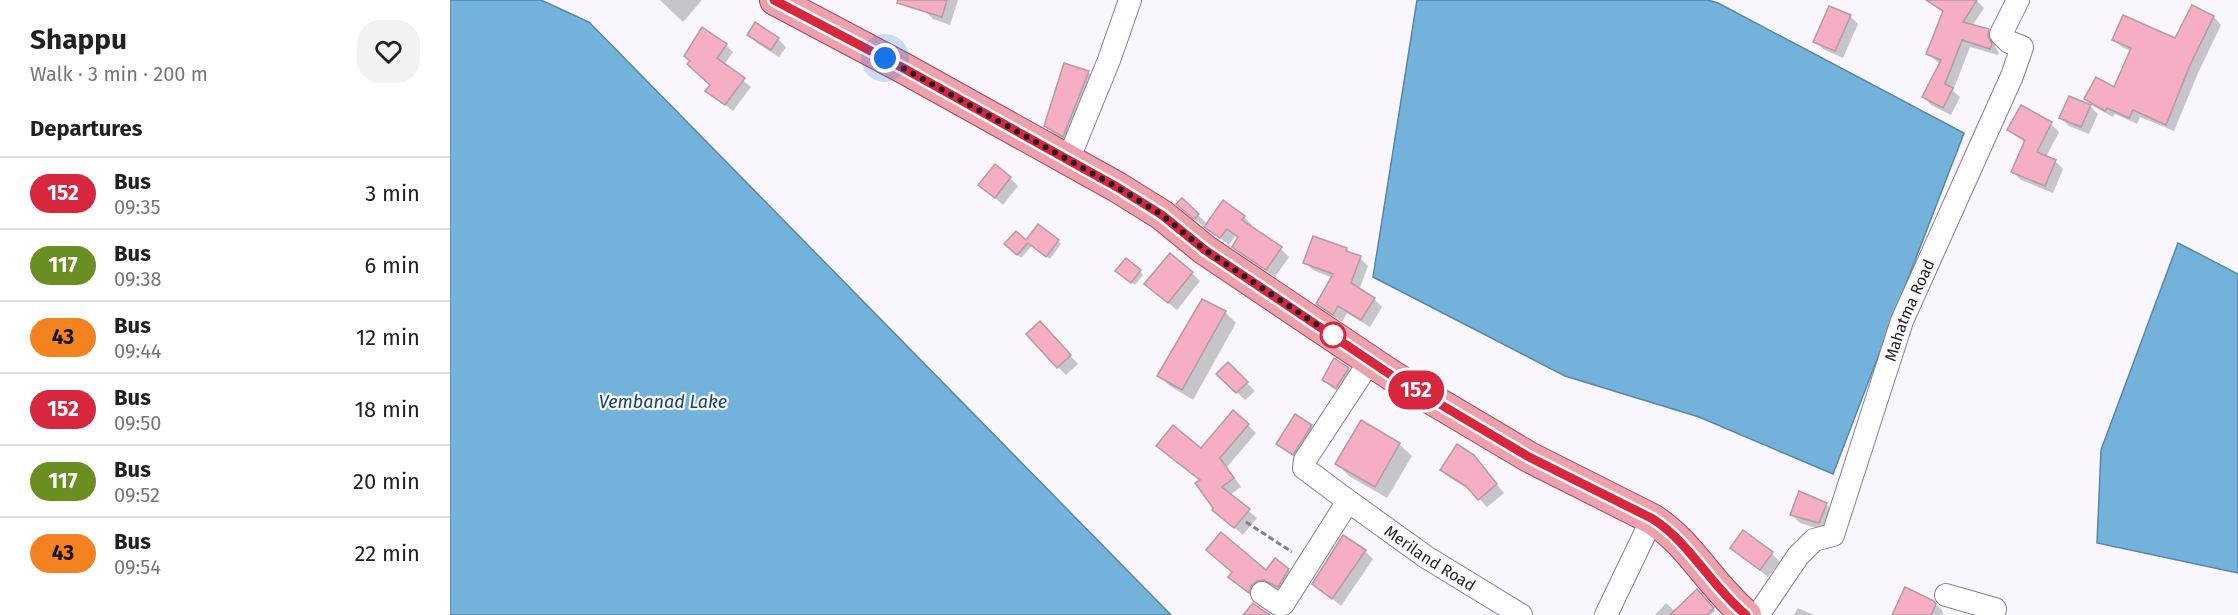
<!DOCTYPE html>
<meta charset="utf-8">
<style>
:root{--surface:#fff;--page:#f2f2f2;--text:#202124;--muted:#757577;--line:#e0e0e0}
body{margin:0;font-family:"Fira Sans",sans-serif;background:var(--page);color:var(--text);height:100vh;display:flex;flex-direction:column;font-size:22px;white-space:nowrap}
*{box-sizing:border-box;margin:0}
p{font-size:20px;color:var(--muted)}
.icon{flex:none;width:33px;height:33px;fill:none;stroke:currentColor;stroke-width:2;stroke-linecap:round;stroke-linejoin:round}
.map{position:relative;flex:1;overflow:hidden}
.drawer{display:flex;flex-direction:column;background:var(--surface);width:450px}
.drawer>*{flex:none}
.badge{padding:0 12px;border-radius:20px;font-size:21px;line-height:39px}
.you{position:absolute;width:30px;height:30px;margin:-15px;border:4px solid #fff;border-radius:50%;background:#1a73e8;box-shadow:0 0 0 9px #1a73e833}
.map>.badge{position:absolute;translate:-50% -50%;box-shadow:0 0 0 3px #fff}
h2{padding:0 30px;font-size:22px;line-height:54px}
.round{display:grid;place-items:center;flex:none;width:63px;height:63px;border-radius:24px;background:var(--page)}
.head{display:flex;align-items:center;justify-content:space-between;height:102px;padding:0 30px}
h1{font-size:28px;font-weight:700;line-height:45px}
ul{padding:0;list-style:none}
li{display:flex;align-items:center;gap:18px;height:72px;padding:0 30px;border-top:2px solid var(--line)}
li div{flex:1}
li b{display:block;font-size:22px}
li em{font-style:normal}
li .badge{min-width:66px;font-weight:700;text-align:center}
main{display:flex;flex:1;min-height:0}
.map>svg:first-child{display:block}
.water{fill:#73b3db;stroke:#5a86a5;stroke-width:1.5}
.shadow{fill:#0003}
.building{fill:#f5aec3;stroke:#b59aa1;stroke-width:1.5}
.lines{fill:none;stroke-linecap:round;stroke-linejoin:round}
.minor-casing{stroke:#877e95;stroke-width:24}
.major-casing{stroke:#9d4b59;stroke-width:32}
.path{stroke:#838088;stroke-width:3;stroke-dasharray:6 3;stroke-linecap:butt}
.minor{stroke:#fff;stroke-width:22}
.major{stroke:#eca1ac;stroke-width:30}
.line-casing{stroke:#fff;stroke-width:14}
.line{stroke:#d7263d;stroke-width:9}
.walk{stroke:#211e27;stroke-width:6;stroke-dasharray:0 10.8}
.stop-dot{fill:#fff;stroke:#d7263d;stroke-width:3}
.labels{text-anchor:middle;stroke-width:4.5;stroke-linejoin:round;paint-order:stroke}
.street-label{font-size:16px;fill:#211e27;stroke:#f9f7fd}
.water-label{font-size:18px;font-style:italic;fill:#124560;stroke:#f9f7fd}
</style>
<main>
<section class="drawer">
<div class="head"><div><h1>Shappu</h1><p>Walk · 3 min · 200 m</p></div><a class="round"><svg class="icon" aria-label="heart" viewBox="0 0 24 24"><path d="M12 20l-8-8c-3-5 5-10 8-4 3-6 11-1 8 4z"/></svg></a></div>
<h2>Departures</h2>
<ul>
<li><span class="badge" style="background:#d7263d;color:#fff">152</span><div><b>Bus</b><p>09:35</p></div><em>3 min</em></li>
<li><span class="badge" style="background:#6b8e23;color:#fff">117</span><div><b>Bus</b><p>09:38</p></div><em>6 min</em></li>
<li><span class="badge" style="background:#f58220;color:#111">43</span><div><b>Bus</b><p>09:44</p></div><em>12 min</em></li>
<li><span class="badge" style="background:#d7263d;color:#fff">152</span><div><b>Bus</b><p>09:50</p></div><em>18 min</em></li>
<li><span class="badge" style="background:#6b8e23;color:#fff">117</span><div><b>Bus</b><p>09:52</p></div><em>20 min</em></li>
<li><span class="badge" style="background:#f58220;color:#111">43</span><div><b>Bus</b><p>09:54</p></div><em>22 min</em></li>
</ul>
</section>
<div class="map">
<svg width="1788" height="615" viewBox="0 0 1788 615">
<rect width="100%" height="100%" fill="#f9f7fd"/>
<g class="water">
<polygon points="0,0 91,0 139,22 721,615 0,615"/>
<polygon points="967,0 1258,0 1268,3 1514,133 1383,474 1249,417 1115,376 923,277"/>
<polygon points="1728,243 1788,274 1788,573 1647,543 1651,450"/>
</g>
<g class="shadow">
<polygon points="210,0 252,0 233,22"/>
<polygon points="478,0 508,0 500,25 483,19 475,11"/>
<polygon points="1491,0 1526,0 1534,8 1522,26 1538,31 1546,38 1545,46 1549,53 1548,55 1520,47 1503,91 1510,97 1501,115 1481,105 1474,97 1490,64 1478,54 1494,12 1487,6"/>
<polygon points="1400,16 1408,24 1393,58 1373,49 1365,41"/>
<polygon points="1764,17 1771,25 1748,73 1724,131 1690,117 1687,124 1665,114 1663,117 1643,106 1636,98 1665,89 1682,52 1672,47 1664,40 1726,40"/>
<polygon points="299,35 328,39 336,47 329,57 307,43"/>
<polygon points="276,45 283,52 274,65 301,87 283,111 257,90 261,85 242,61"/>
<polygon points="638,72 650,85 625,148 608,138 595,126"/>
<polygon points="1640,106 1648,114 1639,134 1619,126 1611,118"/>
<polygon points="1571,107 1601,124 1609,132 1596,157 1605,161 1613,169 1603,193 1571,180 1563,172 1575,143 1559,130"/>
<polygon points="560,178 568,186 553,205 538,192"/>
<polygon points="773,202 794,217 802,225 801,228 831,249 839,257 825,277 792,255 784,247 789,239 785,236 779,245 756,227"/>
<polygon points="736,212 748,215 756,223 753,226"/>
<polygon points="608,241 611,244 600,259 582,246 571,258 556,244"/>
<polygon points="896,249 901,254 910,258 918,266 909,290 924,299 932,307 920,327 897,313 892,322 876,312 868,304 883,278 863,270 855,262"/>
<polygon points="690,271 693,275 685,285 671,274"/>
<polygon points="742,273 750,281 727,310 696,284"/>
<polygon points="775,312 786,323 743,400 720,386 709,376"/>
<polygon points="598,331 628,364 616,375 608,367"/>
<polygon points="778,364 805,391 795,400 768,374"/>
<polygon points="898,369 906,377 895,395 882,388 874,380"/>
<polygon points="911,422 949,444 962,456 937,498 899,476 887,464"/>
<polygon points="798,425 806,433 777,467 791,487 780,495 807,518 793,535 772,517 751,481 708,446 752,450"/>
<polygon points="861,426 869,434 851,462 828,444"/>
<polygon points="1023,456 1054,493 1037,507 1023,492 1000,478 992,470"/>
<polygon points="1376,504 1384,512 1377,531 1350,523 1342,515"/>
<polygon points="1282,548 1322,554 1330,562 1318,577"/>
<polygon points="915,551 923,559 891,606 864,583"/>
<polygon points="838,570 846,578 836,594 823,587 807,600 780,577"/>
<polygon points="1255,599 1265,611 1261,615 1205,615 1216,603 1226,612"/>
<polygon points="1483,602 1492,610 1493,615 1445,615"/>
<polygon points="1348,608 1364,615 1344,615"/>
</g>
<g class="building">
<polygon points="448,0 497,0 492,17 447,3"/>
<polygon points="1476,0 1527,0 1513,22 1539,29 1538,37 1542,44 1540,49 1512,40 1495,84 1503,88 1493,108 1472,97 1491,60 1476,54 1493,11"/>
<polygon points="1742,5 1764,16 1740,65 1716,125 1683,110 1679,118 1657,108 1655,111 1634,99 1646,77 1664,87 1681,48 1662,40 1673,15 1725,38"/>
<polygon points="1379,6 1401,15 1385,51 1363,42"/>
<polygon points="305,22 329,38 321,50 297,35"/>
<polygon points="252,27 277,44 267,58 295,78 275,105 255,91 260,85 237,64 240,61 234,56"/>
<polygon points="614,63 639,71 613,137 594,126"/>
<polygon points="1619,96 1641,105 1631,127 1609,118"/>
<polygon points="1571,105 1602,122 1587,152 1606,160 1595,186 1561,172 1575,140 1557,130"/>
<polygon points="545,164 561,177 545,198 528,185"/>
<polygon points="732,198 749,214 744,219 726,204"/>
<polygon points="773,200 795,216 792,220 832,247 816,270 782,247 788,237 777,229 770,238 754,227"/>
<polygon points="588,224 609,240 596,257 578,243 567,255 554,244 566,231 576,240"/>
<polygon points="863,236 897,248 896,251 911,256 901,283 925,298 911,320 888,306 883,315 866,304 883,274 853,263"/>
<polygon points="720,253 743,272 718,303 694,284"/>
<polygon points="676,258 691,270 681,283 665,271"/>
<polygon points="752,299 776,311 732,390 707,376"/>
<polygon points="590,321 621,355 607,368 576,334"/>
<polygon points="884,358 899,368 886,388 872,380"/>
<polygon points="778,362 798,382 786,393 766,374"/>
<polygon points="783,410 799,424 770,458 784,478 772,487 800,509 784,528 762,510 763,508 745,483 750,480 706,446 723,425 751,448"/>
<polygon points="845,414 862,425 843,455 826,444"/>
<polygon points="911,420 950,443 925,487 885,464"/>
<polygon points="1007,444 1024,455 1047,484 1028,500 1016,486 990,470"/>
<polygon points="1349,491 1377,503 1369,523 1340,515"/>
<polygon points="1293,530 1323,552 1310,570 1280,548"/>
<polygon points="771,532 816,570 825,558 839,569 828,587 814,580 807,581 801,586 799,593 778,577 782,572 756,550"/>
<polygon points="893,535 916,550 882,599 862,584"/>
<polygon points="1455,587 1484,601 1486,604 1481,615 1442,615"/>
<polygon points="1247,589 1264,608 1257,615 1220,615"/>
<polygon points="803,603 804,604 820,615 793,615"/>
</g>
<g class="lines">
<g class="minor-casing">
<g id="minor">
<polyline points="619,158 659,60 680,0"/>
<path id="s1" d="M894 498 976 557 1071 615"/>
<polyline points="812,593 828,604 833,604 895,506 894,498 854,468 855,460 920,361"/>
<polyline points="1496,595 1545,609 1543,615"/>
<polyline points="1156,615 1202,519"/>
<path id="s2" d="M1308 615 1348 556 1364 540 1383 535 1452 321 1562 76 1572 47 1559 42 1551 34 1568 0"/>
</g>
</g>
<g class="major-casing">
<path id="major" d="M325 0 455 69 667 187 712 215 755 250 941 375 1079 457 1202 519C1240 543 1261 586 1296 615"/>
</g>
<polyline class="path" points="796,522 842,552"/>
<use href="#minor" class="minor"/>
<use href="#major" class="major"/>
</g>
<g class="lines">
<g class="line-casing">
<path id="line" d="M324 0 455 69 667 187 712 215 755 250 941 375 1079 457 1203 519C1240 543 1261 586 1296 615"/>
</g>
<use href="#line" class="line"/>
<polyline class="walk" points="435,58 667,187 712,215 755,250 890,340 883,335"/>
</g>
<circle class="stop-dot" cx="883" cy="335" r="12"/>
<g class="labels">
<g class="street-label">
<text dy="6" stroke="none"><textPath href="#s2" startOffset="351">Mahatma Road</textPath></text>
<text dy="6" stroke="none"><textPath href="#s1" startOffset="105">Meriland Road</textPath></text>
</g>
<g class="water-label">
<text x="213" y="408">Vembanad Lake</text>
</g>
</g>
</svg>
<div class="you" style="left:435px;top:58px"></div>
<b class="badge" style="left:966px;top:390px;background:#d7263d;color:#fff">152</b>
</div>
</main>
